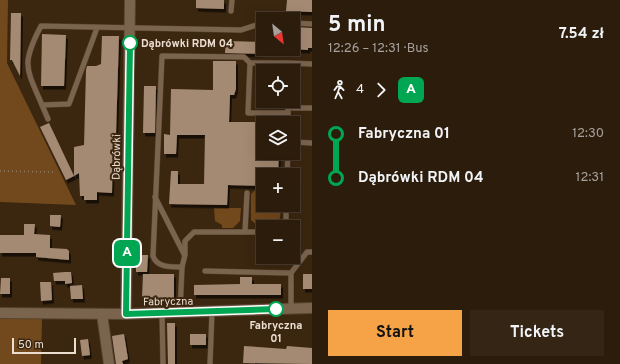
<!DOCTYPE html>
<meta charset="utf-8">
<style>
:root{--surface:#2c1c0c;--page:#342515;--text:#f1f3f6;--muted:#a6a19d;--line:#483a2d;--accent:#f5a346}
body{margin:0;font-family:Overpass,sans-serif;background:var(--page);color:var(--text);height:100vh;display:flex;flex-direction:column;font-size:15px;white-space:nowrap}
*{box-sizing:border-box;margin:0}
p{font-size:13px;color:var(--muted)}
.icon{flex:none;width:22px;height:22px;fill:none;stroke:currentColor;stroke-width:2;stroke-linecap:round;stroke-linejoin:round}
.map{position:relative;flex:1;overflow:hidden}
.panel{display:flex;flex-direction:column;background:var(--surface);width:308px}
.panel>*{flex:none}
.badge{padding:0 8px;border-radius:6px;font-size:14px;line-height:26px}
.needle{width:26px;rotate:151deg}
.tools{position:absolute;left:256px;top:12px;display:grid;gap:8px}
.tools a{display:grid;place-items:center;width:44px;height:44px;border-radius:0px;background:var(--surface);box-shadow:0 4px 16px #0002,0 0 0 1px var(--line);font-size:20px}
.scale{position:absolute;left:12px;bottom:10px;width:64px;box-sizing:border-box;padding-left:4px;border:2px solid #ebded0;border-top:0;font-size:11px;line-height:14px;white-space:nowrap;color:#ebded0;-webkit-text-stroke:3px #3b2610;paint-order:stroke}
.map>.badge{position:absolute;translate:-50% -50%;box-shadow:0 0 0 2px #fff}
.legs{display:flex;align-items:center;gap:6px;height:44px;padding:0 16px;font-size:13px}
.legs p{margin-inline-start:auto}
.summary{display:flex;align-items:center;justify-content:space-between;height:68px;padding:0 16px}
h1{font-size:22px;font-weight:700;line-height:30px}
.button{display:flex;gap:8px;margin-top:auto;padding:8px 16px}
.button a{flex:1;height:46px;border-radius:0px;background:var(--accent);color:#111;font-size:16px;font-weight:700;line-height:46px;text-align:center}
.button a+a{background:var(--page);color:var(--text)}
ul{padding:0 16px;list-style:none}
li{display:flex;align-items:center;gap:14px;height:44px;font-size:15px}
li i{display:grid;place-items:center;width:6px;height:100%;margin:0 5px;background:currentColor}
li i::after{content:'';width:10px;height:10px;margin:-5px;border:3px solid;border-radius:50%;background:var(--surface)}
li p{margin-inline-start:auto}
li:first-child i{background:linear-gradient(#0000 50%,currentColor 0)}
li:last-child i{background:linear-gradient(currentColor 50%,#0000 0)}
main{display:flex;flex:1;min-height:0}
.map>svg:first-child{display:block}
.green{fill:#72491c}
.building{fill:#a48a72;filter:url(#shadow)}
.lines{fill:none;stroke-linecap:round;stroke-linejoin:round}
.lane-casing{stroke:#57432f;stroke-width:6}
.street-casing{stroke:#57432f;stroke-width:12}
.path{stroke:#8e7c6a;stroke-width:1.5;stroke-dasharray:1 3;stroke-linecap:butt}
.lane{stroke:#7b644e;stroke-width:5}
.street{stroke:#7b644e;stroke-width:10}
.line-1-casing{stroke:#fff;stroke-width:9}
.line-1{stroke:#00a651;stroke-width:6}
.stop-1-dot{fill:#fff;stroke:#00a651;stroke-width:2}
.labels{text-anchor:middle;stroke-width:4;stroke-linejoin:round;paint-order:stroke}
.stop-label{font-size:11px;font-weight:bold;fill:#ebded0;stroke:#3b2610;text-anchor:start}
.street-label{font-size:11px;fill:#ebded0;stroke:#3b2610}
</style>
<main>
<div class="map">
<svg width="312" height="364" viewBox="0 0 312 364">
<defs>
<filter id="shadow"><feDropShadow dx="2" dy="3.5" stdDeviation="0" flood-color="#0009"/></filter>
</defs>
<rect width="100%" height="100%" fill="#3b2610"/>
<g class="green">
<polygon points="0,0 8,0 7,63 76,205 0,202"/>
<polygon points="254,191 263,191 263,205 281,205 280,218 271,227 259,227 251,220 251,194"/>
<polygon points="214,208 241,208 240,221 233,228 222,228 222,225 215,221"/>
<polygon points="0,319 42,319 41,364 0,364"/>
</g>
<g class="building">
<polygon points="196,0 224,0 224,9 196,8"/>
<polygon points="287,0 312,0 312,12 286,11"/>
<polygon points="11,13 21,13 20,76 12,60 10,60"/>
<polygon points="295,27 312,28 312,48 308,48 308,50 293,49"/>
<polygon points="42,34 66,35 64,86 41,86"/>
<polygon points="102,36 119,36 116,134 113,133 112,193 97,192 97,200 84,200 84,196 80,196 79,173 74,176 74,147 84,145 86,70 87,66 96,66 101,64"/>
<polygon points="226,41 261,42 261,54 225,53"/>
<polygon points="213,61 236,61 236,89 234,95 230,95 229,122 263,122 263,153 279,153 278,175 263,175 263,186 228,185 227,205 169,204 171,171 178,171 178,184 204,184 205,135 177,135 176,154 164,154 164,134 170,135 171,89 213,90"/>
<polygon points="144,86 156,86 155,133 143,133"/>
<polygon points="49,123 74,176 66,180 40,127"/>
<polygon points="50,215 61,215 60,227 50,226"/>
<polygon points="24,224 35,224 34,234 50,235 50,248 67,249 69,251 69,260 36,257 36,253 0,253 0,235 24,235"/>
<polygon points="136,255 148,255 147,272 136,272"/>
<polygon points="65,272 71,272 72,283 65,284 65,281 54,281 53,273"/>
<polygon points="143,274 174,274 174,298 142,297"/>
<rect x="303" y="274" width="9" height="15"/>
<polygon points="240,277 252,277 252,284 281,284 281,295 194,295 194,285 240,284"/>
<polygon points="1,278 10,278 10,294 0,294"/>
<polygon points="40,282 51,282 52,300 41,301"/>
<polygon points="82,285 83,299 71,299 70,286"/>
<polygon points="167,323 175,323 175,364 168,364"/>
<polygon points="124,334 128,359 122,361 123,364 116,364 112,336"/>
<rect x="190" y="334" width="16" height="11"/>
<polygon points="88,339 90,355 82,356 80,340"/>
<polygon points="244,346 286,349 287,346 312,348 312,364 243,363"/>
</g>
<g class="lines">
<g class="lane-casing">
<g id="lane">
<polyline points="231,11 232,0"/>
<polyline points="293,23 312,24"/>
<path d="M97 28 69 104 42 105C26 68 21 64 41 26L241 30 263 23"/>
<polyline points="250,63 248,113 288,113"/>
<polyline points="287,63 312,64"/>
<polyline points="288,101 288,123"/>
<polyline points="42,105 48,119"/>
<polyline points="288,108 312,108"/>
<polyline points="293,142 312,143"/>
<polyline points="287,175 288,153"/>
<polyline points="155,197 184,254"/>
<polyline points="282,227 286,223 286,205"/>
<polyline points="245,232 247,193"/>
<path d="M182 267C171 267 157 268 153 256L162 56 244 57 250 63H287V71"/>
<polyline points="205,271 291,273"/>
<polyline points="291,309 291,273 307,252 312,252"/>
<polyline points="162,313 163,364"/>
<polyline points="180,313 182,267 185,255 185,241 194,232 263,232"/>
<polyline points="210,364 212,312"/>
</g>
</g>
<g class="street-casing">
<g id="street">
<polyline points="0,313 126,314 312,308"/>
<polyline points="102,314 109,364"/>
<polyline points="126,314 130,0"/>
</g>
</g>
<polyline class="path" points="0,171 53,172"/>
<use href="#lane" class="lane"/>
<use href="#street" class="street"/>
</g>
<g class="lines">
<g class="line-1-casing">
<polyline id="line-1" points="130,43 126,314 276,309"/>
</g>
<use href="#line-1" class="line-1"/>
</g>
<g class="stop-1-dot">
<circle cx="130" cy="43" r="7"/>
<circle cx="276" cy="309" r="7"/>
</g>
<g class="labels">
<g class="stop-label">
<text x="141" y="47">Dąbrówki RDM 04</text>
<text x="276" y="329" text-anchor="middle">Fabryczna<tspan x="276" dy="13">01</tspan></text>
</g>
<g class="street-label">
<text transform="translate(116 157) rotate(-89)" y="4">Dąbrówki</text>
<text transform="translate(168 301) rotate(-1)" y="4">Fabryczna</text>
</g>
</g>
</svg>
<div class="tools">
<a><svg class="needle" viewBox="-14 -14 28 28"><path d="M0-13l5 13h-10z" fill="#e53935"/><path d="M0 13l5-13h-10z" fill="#a6a19d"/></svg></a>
<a><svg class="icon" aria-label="locate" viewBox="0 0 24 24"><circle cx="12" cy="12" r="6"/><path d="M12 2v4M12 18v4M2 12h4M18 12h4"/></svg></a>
<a><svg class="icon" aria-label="layers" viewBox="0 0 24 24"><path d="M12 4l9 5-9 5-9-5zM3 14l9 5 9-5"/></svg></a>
<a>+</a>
<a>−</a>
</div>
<div class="scale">50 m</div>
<b class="badge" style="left:127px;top:253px;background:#00a651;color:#fff">A</b>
</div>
<section class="panel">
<div class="summary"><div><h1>5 min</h1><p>12:26 – 12:31 · Bus</p></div><b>7.54 zł</b></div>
<div class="legs"><svg class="icon" aria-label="walk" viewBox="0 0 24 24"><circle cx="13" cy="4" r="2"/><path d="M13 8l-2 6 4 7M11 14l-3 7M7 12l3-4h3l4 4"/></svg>4<svg class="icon" aria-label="forward" viewBox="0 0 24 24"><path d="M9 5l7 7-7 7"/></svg><b class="badge" style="background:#00a651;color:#fff">A</b></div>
<ul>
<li><i style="color:#00a651"></i><b>Fabryczna 01</b><p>12:30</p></li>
<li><i style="color:#00a651"></i><b>Dąbrówki RDM 04</b><p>12:31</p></li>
</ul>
<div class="button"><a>Start</a><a>Tickets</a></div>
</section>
</main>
